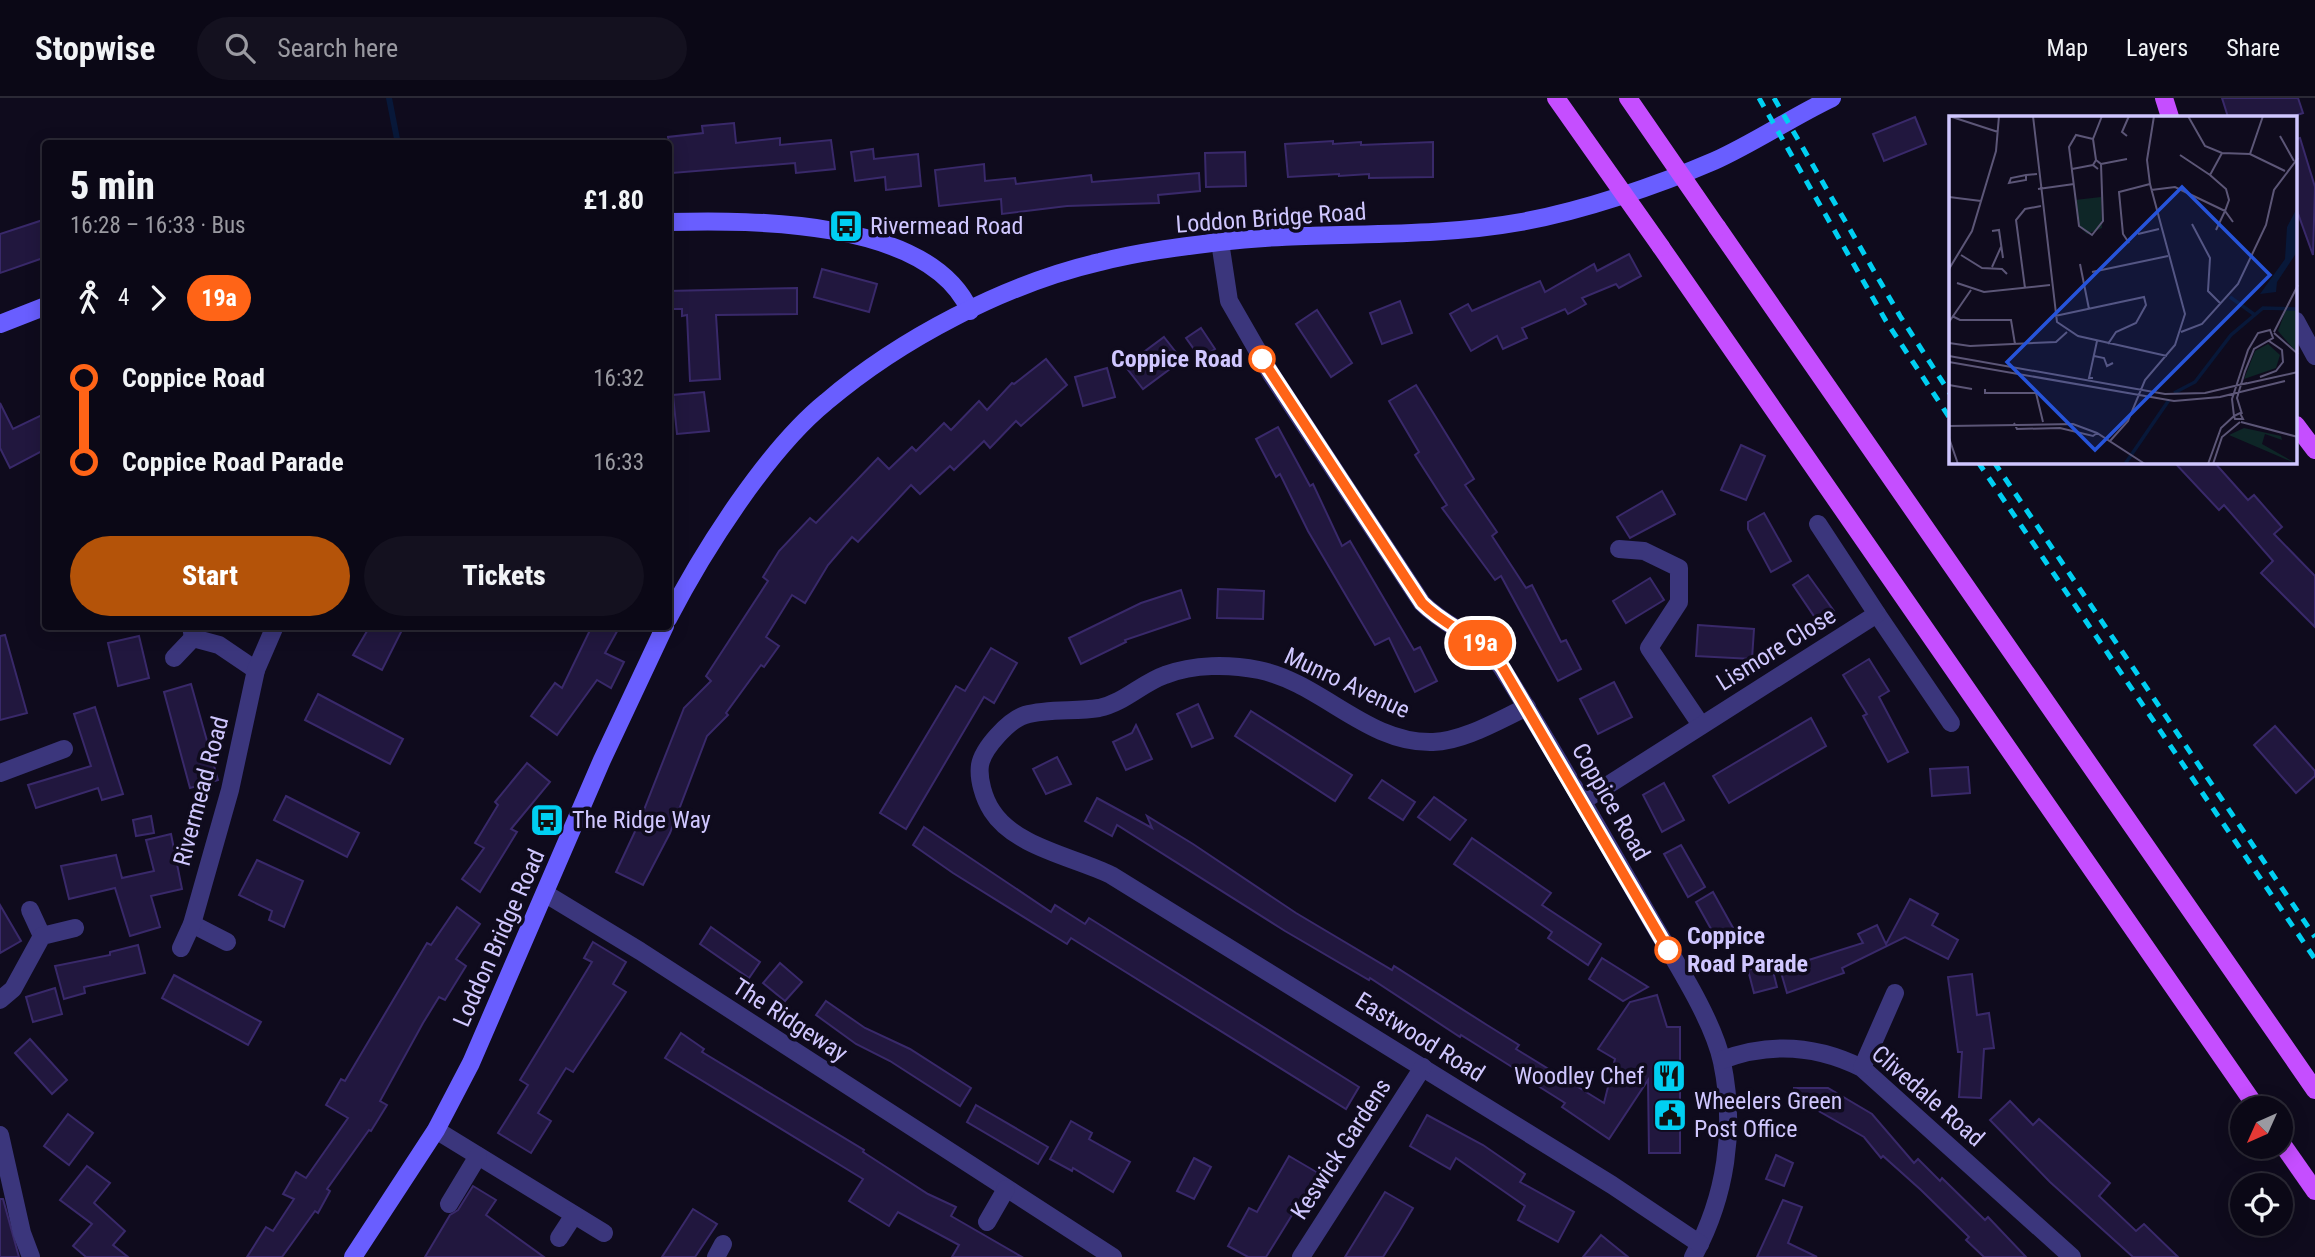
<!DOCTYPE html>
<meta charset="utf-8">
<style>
:root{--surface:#0b0816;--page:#14111f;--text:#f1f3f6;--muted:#9a9aa1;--line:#2b2935;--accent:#b45309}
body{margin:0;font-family:"Roboto Condensed",sans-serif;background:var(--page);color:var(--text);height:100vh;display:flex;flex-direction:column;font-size:26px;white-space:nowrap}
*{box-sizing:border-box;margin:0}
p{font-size:23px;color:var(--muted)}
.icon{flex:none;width:38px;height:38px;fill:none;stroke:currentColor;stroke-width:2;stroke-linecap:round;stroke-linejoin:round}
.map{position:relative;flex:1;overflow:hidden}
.details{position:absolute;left:42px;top:42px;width:630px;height:490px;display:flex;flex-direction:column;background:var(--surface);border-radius:7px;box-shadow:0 4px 18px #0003,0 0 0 2px var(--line)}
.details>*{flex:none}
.badge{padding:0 14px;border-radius:23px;font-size:24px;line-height:46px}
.needle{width:46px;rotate:225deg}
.fabs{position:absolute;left:2230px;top:998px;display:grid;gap:14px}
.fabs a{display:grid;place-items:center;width:63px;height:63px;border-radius:50%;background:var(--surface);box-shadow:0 4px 18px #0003,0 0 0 2px var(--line);font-size:35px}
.map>.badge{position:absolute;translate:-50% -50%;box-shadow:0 0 0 4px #fff}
.legs{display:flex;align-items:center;gap:10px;height:77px;padding:0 28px;font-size:23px}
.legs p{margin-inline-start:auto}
.summary{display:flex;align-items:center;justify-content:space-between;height:119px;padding:0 28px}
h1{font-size:38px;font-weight:800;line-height:52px}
.action{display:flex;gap:14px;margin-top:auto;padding:14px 28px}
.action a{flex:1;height:80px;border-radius:42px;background:var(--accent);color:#fff;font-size:28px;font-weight:800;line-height:80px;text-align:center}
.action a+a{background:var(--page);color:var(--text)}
ul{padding:0 28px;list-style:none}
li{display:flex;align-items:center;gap:24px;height:84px;font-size:26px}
li i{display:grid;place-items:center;width:10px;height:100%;margin:0 9px;background:currentColor}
li i::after{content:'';width:18px;height:18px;margin:-9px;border:5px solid;border-radius:50%;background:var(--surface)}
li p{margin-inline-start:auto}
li:first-child i{background:linear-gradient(#0000 50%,currentColor 0)}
li:last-child i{background:linear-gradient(currentColor 50%,#0000 0)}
header{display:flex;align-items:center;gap:42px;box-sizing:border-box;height:98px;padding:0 35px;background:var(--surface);border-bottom:2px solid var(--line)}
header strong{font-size:33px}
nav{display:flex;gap:38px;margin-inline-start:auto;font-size:24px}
.search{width:490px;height:63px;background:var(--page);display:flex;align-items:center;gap:18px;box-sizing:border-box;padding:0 24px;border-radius:38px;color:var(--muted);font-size:26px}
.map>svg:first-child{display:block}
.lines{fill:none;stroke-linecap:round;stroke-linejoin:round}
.stream{stroke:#081839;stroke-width:6}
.building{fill:#21173e;stroke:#39296a;stroke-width:2}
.street{stroke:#3b367c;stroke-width:18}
.secondary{stroke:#695eff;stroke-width:18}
.primary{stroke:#c54eff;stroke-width:18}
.rail{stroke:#00cff2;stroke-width:5;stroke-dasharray:10 9;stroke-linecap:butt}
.primary-bridge{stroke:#c54eff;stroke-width:18}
.line-1-casing{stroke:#fff;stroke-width:16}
.line-1{stroke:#ff6417;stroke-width:10}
.stop-1-dot{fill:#fff;stroke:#ff6417;stroke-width:3.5}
.labels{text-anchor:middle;stroke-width:7;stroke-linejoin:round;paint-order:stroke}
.street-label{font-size:24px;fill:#d0c7ff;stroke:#0f0b1d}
.poi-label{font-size:24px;fill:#d0c7ff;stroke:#0f0b1d;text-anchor:start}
.stop-label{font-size:24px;font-weight:bold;fill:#d0c7ff;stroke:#0f0b1d;text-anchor:end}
.inset-river{fill:none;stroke:#081839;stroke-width:3.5}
.inset-road{fill:none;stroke:#5c5677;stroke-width:2}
.view{fill:#2654da;fill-opacity:0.15;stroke:#2654da;stroke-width:3.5}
.inset-edge{fill:none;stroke:#d0c7ff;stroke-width:3.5}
</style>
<header>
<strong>Stopwise</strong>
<div class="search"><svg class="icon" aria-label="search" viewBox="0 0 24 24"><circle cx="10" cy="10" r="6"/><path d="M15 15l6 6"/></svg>Search here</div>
<nav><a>Map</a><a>Layers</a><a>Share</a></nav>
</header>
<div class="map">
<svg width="2315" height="1159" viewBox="0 0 2315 1159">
<rect width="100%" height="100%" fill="#0f0b1d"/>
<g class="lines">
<polyline class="stream" points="389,0 398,46"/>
</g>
<g class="building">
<polygon points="2222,0 2298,0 2303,15 2291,19 2228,19"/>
<polygon points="1915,19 1926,46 1884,63 1873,36"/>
<polygon points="734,25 736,45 780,40 780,47 831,42 835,71 796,75 795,65 672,75 668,39 703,35 702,28"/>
<polygon points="2300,40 2315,89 2313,157 2296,110 2296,41"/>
<polygon points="1333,43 1333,46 1361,44 1361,47 1433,44 1433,79 1369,80 1369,76 1339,78 1339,76 1288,79 1285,46"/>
<polygon points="873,51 874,61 918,56 921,88 886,92 885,79 855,83 851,54"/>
<polygon points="1245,54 1246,88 1206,89 1205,55"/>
<polygon points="984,66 985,83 1015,80 1016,86 1091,77 1092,84 1199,75 1200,93 1158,97 1159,105 1067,108 1002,116 1001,101 939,108 935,72"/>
<polygon points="46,121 46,159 0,175 0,136"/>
<polygon points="1629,156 1641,178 1619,190 1616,186 1582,200 1586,206 1568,216 1565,211 1522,230 1527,240 1503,251 1497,238 1471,253 1450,216 1468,206 1472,213 1540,183 1545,194 1594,166 1597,173"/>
<polygon points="822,171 877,186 869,214 814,199"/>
<polygon points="797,190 797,216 716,217 720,281 690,283 687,217 682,218 682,211 668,211 668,193"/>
<polygon points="1400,203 1412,235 1382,246 1370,215"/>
<polygon points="1317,212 1352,265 1331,279 1296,226"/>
<polygon points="1201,230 1215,251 1201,261 1186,240"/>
<polygon points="1164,239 1182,262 1143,291 1125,268"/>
<polygon points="1046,261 1067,287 1021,328 1016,323 990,350 984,343 954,372 950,368 920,396 911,387 858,444 852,439 828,467 805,505 792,497 766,539 779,548 764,569 761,567 726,615 728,617 707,638 670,735 643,787 616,774 638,727 684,610 711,583 706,578 768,483 763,479 779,453 810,420 816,425 878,360 889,371 912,349 916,353 944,325 951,332 979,303 987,312 1012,285 1014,286"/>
<polygon points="1107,270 1115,299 1083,308 1075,279"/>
<polygon points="1416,287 1474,381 1465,387 1497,434 1492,438 1526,490 1532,487 1561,544 1566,542 1581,571 1558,583 1501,478 1495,482 1442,410 1447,407 1415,357 1419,354 1389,303"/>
<polygon points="704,294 709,333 677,336 673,297"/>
<polygon points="0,305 13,331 46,315 46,351 10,370 0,350"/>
<polygon points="1278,329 1310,388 1313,386 1342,448 1350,443 1414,552 1420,549 1437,583 1415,594 1389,540 1375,547 1308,433 1280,376 1276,379 1256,341"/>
<polygon points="1741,347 1765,358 1746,402 1721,392"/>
<polygon points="2174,364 2214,364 2248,402 2254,397 2282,429 2274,436 2315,478 2315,529 2261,475 2273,463 2224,407 2219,412"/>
<polygon points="1662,393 1675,416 1630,440 1617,419"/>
<polygon points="1764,415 1791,463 1771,474 1748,431 1748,424"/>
<polygon points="1808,477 1834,513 1818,524 1793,487"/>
<polygon points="1650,480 1664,502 1626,525 1613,503"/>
<polygon points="1218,491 1264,493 1263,521 1217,520"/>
<polygon points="1181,492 1190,520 1125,542 1126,544 1081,566 1069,540 1141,505"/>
<polygon points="1698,527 1754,531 1752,561 1696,558"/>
<polygon points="370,528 404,528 382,572 353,557"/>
<polygon points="592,528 620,528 605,555 624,564 611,590 597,582 557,637 531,618 555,585 562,590"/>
<polygon points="5,537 27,615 0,622 0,538"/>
<polygon points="139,538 149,580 118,588 108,545"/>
<polygon points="991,550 1017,565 994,605 984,599 906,731 880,715 956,588 965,593"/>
<polygon points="1869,561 1889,593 1879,599 1908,654 1888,664 1863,618 1867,616 1843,577"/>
<polygon points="1614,584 1632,619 1598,636 1580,601"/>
<polygon points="191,586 218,682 190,690 164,594"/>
<polygon points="318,596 403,641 390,666 305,622"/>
<polygon points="1198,606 1213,640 1192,649 1177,616"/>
<polygon points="95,609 123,696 102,702 98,690 36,710 28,687 91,668 74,616"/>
<polygon points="1251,613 1352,677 1335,703 1235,638"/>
<polygon points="1811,620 1826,648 1729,705 1713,678"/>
<polygon points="1136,627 1152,661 1126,672 1113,644 1132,635"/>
<polygon points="2275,628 2315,673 2315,678 2296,695 2254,647"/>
<polygon points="1057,659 1071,686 1046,696 1033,671"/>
<polygon points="527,665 550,684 511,731 517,734 480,794 462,781 484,750 475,745 498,707 495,704"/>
<polygon points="1968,669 1970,695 1932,698 1930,671"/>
<polygon points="1382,682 1415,704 1403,722 1369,700"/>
<polygon points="1664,685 1684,722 1662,734 1643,697"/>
<polygon points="286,698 359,735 347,759 274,722"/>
<polygon points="1434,699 1466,722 1450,742 1418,719"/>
<polygon points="1097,700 1152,730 1147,718 1193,746 1296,815 1392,872 1394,868 1487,927 1519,947 1516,951 1604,1005 1615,961 1598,951 1630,904 1657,897 1667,929 1680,929 1680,1055 1649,1055 1648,982 1609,1041 1562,1009 1565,1005 1519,976 1520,974 1461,937 1460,939 1370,880 1369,882 1285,833 1117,727 1112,738 1085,723"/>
<polygon points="151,718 154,735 136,738 133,722"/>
<polygon points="924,729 1051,814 1055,807 1085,826 1089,820 1359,989 1346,1011 1071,840 1067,846 953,775 913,747"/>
<polygon points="171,736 182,791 151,798 160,829 130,838 115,790 69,801 61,768 116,757 122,780 154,773 146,742"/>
<polygon points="1472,740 1551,795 1542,807 1601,846 1588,867 1548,840 1552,834 1454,766"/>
<polygon points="1681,747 1705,789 1688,799 1664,756"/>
<polygon points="257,762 303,783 284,829 269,822 272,813 239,797"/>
<polygon points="1713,794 1737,837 1720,847 1696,804"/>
<polygon points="1910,801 1938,816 1932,827 1958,842 1948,861 1905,839 1842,870 1844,875 1787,895 1780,871 1863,845 1858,836 1877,827 1886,846"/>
<polygon points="0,807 21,843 0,855"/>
<polygon points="457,809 480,826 456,861 466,868 445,902 439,899 423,925 380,1003 387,1007 371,1033 369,1032 327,1091 330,1093 318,1115 315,1113 282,1159 247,1159 266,1129 273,1133 294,1101 283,1096 296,1074 306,1080 348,1020 326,1007 341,981 345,983 427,845 431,847"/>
<polygon points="711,829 760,864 749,880 700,846"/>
<polygon points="593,844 626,864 613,886 626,894 573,974 566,970 538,1015 551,1023 531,1055 498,1035 528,987 520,982 592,864 584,860"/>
<polygon points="138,847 145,875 84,889 85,895 64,901 55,868 110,857 110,854"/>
<polygon points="1602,860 1648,889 1623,903 1589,881"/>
<polygon points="780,865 802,884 785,903 763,885"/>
<polygon points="1771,865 1777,889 1754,895 1748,872"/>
<polygon points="1972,876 1977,917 1989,915 1994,950 1984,951 1981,1000 1959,999 1962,954 1958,954 1948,879"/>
<polygon points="174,877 261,924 248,947 162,900"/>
<polygon points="55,890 62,916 33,924 26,899"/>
<polygon points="826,903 865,930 910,951 971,990 960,1008 890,963 856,946 816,917"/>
<polygon points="681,935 704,951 702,954 864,1052 863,1054 928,1096 956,1109 951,1118 1022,1159 952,1159 959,1147 898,1114 889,1128 849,1103 863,1081 665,960"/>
<polygon points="30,941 67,982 52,996 15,955"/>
<polygon points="1794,990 1828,990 1872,1016 1914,1065 1918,1061 1940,1083 1942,1080 1985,1122 1988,1119 2026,1159 1984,1159 1966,1142 1969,1139 1921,1092 1883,1058 1881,1060 1864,1039 1815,1011 1794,1011"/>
<polygon points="2010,1003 2033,1027 2039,1021 2110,1085 2099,1098 2136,1133 2144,1126 2178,1159 2133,1159 2050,1084 1990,1022"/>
<polygon points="976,1007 1048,1049 1038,1066 967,1024"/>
<polygon points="68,1016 93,1035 69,1067 44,1048"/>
<polygon points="1427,1017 1483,1047 1525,1076 1520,1084 1574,1114 1558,1144 1518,1122 1525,1108 1456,1060 1450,1071 1410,1048"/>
<polygon points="1071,1023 1092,1035 1089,1041 1130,1064 1113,1094 1073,1070 1072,1073 1050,1061"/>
<polygon points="1776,1057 1793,1065 1784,1088 1766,1081"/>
<polygon points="1289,1058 1318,1075 1266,1159 1248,1159 1228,1148 1249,1110 1257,1114"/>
<polygon points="1194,1060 1211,1069 1194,1101 1177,1093"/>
<polygon points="87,1068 110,1085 94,1105 125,1133 113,1147 128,1159 86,1159 73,1148 92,1126 60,1102"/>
<polygon points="473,1088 496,1102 486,1117 544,1159 425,1159 450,1117 458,1112"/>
<polygon points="1385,1094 1413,1110 1400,1132 1383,1159 1345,1159"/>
<polygon points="0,1101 3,1101 19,1159 0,1159"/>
<polygon points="1783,1102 1802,1109 1788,1145 1817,1159 1757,1159"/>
<polygon points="693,1111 717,1126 695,1159 662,1159"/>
<polygon points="1601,1137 1628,1159 1583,1159"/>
</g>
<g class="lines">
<g class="street">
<path d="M1220 144 1229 203 1271 276 1422 505C1450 533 1479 536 1502 570 1554 652 1602 737 1651 822 1673 860 1713 921 1722 964 1736 1031 1726 1099 1693 1159"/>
<polyline points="2296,223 2315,258"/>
<polyline points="1619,451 1644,453 1679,470 1679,504 1649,550 1701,627"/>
<polyline points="1877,516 1951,625"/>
<polyline points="191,528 193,540 219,547 256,572"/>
<polyline points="174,560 193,540"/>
<path d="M1527 609C1499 622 1464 643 1433 644 1367 646 1322 585 1259 572 1229 566 1194 566 1165 577 1142 585 1124 605 1099 610 1075 614 1049 610 1025 617 1009 622 983 650 980 667 978 681 984 701 992 713 1015 749 1074 759 1111 777L1612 1087 1700 1146"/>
<polyline points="0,675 64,651"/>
<polyline points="1583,703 1877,516 1818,426"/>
<polyline points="546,796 640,853 1113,1159"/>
<polyline points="30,812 42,838"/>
<polyline points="192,826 227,844"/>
<polyline points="181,850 192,826 230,692 256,572 275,528"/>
<polyline points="0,902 13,891 42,838 75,830"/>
<path d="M1722 962C1770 944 1816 947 1862 970L2072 1159"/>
<polyline points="1862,970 1895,895"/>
<polyline points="436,1032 604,1135"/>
<polyline points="0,1037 22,1135 31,1159"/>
<polyline points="449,1106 478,1058"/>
<polyline points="987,1124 1006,1091"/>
<polyline points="559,1140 574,1117"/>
<polyline points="716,1159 723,1146"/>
<polyline points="1301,1159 1423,969"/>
</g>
<g class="secondary">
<path d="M668 124C754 122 929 121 970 213"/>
<polyline points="0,226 46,208"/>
<path d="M668 521C703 453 767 352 826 304 900 241 1005 186 1100 164 1139 154 1179 149 1219 144 1320 132 1421 142 1521 124 1582 113 1656 88 1714 63 1754 45 1792 19 1832 0"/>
<polyline points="353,1159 436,1032 471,965 602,662 665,528"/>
</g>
<g class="primary">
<polyline points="2164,0 2170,19"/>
<polyline points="1717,129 2315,992"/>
<polyline points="1661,149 2257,1010"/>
<polyline points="2296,327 2315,352"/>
<polyline points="2280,1043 2315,1093"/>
</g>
<g class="rail">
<polyline points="1759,0 1886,223 1951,322"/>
<polyline points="1774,0 1900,218 1951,297"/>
<polyline points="1978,364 2315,861"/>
<polyline points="1994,364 2315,839"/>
</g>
<g class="primary-bridge">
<polyline points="1556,0 1661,149"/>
<polyline points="1628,0 1717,129"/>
</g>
</g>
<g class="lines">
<g class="line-1-casing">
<path id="line-1" d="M1262 261 1422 505C1450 533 1479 536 1503 570L1668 852"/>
</g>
<use href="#line-1" class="line-1"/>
</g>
<defs>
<g id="bus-square" transform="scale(1.75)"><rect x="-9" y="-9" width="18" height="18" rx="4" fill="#00cff2" stroke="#0f0b1d"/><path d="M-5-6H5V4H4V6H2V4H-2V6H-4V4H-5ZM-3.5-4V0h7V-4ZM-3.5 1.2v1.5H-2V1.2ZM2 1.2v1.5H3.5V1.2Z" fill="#111"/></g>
<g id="restaurant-square" transform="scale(1.75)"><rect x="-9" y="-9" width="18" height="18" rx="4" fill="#00cff2" stroke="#0f0b1d"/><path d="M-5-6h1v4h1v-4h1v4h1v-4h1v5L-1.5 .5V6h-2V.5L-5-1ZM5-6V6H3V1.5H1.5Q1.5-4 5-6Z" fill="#111"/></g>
<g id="civic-square" transform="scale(1.75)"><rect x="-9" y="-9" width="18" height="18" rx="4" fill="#00cff2" stroke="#0f0b1d"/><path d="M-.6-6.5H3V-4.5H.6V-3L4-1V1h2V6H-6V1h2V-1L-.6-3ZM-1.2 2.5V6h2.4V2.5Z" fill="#111"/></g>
</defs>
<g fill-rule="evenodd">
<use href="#bus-square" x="846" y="128"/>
<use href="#bus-square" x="547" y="722"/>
<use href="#restaurant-square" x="1669" y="978"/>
<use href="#civic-square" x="1670" y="1017"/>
</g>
<g class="stop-1-dot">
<circle cx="1262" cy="261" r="12"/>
<circle cx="1668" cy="852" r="12"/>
</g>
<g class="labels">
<g class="street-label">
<text transform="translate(1271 120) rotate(-4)" y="8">Loddon Bridge Road</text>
<text transform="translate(1776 551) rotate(-32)" y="8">Lismore Close</text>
<text transform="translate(1347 585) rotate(25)" y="8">Munro Avenue</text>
<text transform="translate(201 693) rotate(-75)" y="8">Rivermead Road</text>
<text transform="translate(1611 704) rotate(60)" y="8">Coppice Road</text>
<text transform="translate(499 840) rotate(-66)" y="8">Loddon Bridge Road</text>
<text transform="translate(790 922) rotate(33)" y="8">The Ridgeway</text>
<text transform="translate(1420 939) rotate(32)" y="8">Eastwood Road</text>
<text transform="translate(1928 998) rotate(41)" y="8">Clivedale Road</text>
<text transform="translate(1341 1051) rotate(-57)" y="8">Keswick Gardens</text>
</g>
<g class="poi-label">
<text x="870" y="136">Rivermead Road</text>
<text x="572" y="730">The Ridge Way</text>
<text x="1644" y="986" text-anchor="end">Woodley Chef</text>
<text x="1694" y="1011">Wheelers Green<tspan x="1694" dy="28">Post Office</tspan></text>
</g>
<g class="stop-label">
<text x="1243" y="269">Coppice Road</text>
<text x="1687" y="846" text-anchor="start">Coppice<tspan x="1687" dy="28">Road Parade</tspan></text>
</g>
</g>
<g transform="translate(1949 18)">
<rect width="348" height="348" fill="#0f0b1d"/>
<path d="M152 81 153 112 138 118 130 110 126 84ZM338 191 348 195V237L329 215ZM319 228 331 239 327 252 295 263 306 235ZM295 312 332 320 333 324 316 318 313 328 348 348 280 319Z" fill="#0e2627"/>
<path d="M348 92V136L328 166 327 176 311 178 336 143 338 111Z" fill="#081839"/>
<path class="inset-river" d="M281 181 306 199M225 277 246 266 282 219 314 192 349 193M176 348 220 284"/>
<path class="inset-road" d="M0 0 49 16M84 0 108 206 129 220 218 240M239 0 256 30 273 37 301 38 336 55M178 20 173 16 180 0M331 20 345 45M144 23 127 19 120 31 130 110 143 119 154 105 152 48 147 44 144 49 149 53M301 38 314 0M231 39 261 59M147 44 144 23 153 0M152 48 178 43M123 53 144 49M77 59V64L60 67 62 62 77 59 88 58M89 73 125 68M202 74 226 71 276 95 280 84 277 73 261 59 273 37M0 81 32 85M243 108 261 142 259 175 272 188M267 114 276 95 284 106M43 115 50 114 54 142M189 118 210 113M180 127 174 118 170 76 201 68M12 139 33 152 53 153 58 158M131 148 140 193M43 151 52 131M0 153 23 115 47 35 50 0M143 156 219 140M8 167 35 176 101 169M76 172 67 104 76 93 92 90M3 200 11 204H62L66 228M106 200 195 181 197 189 187 207 167 216 159 228M0 206 22 174M232 216 253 208 289 168 317 109 325 74 349 42M325 216 349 169M325 217 349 238M0 227 21 230 107 226 118 216M0 240 216 278 256 277 298 267M145 240 155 242 158 250 164 247M0 246 225 285 271 281 336 265M311 261 327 255 334 246 333 234 320 225M144 262H140L148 225M295 268 349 256M0 269 23 273M36 273V277H87L94 306M285 300 291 297 294 303H286L285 300 283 283 299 234 309 217 321 214 324 222 305 233 296 255 288 282 293 298M292 306 349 321M65 307 68 313 111 312 144 320 148 317M0 310 124 308 148 317 196 348M0 322 9 348M161 325 179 305 196 264 226 229 236 198 201 68 198 44 205 0M259 348 272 312 285 300M264 348 273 321 291 306"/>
<path class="view" d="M233 71 321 159 146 334 58 246Z"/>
<rect width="348" height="348" class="inset-edge"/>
</g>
</svg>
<div class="fabs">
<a><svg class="needle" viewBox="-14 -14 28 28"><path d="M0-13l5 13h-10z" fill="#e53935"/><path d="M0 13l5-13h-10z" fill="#9a9aa1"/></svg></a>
<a><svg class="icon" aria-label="locate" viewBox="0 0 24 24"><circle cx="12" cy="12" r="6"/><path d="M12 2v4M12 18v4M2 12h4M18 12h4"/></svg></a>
</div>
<b class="badge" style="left:1480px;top:545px;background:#ff6417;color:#fff">19a</b>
<section class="details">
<div class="summary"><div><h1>5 min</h1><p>16:28 – 16:33 · Bus</p></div><b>£1.80</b></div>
<div class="legs"><svg class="icon" aria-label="walk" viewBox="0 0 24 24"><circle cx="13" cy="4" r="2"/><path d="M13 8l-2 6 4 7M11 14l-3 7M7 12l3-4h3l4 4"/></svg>4<svg class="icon" aria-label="forward" viewBox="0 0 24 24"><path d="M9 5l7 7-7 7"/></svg><b class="badge" style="background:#ff6417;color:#fff">19a</b></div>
<ul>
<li><i style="color:#ff6417"></i><b>Coppice Road</b><p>16:32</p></li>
<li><i style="color:#ff6417"></i><b>Coppice Road Parade</b><p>16:33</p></li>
</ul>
<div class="action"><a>Start</a><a>Tickets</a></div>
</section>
</div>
